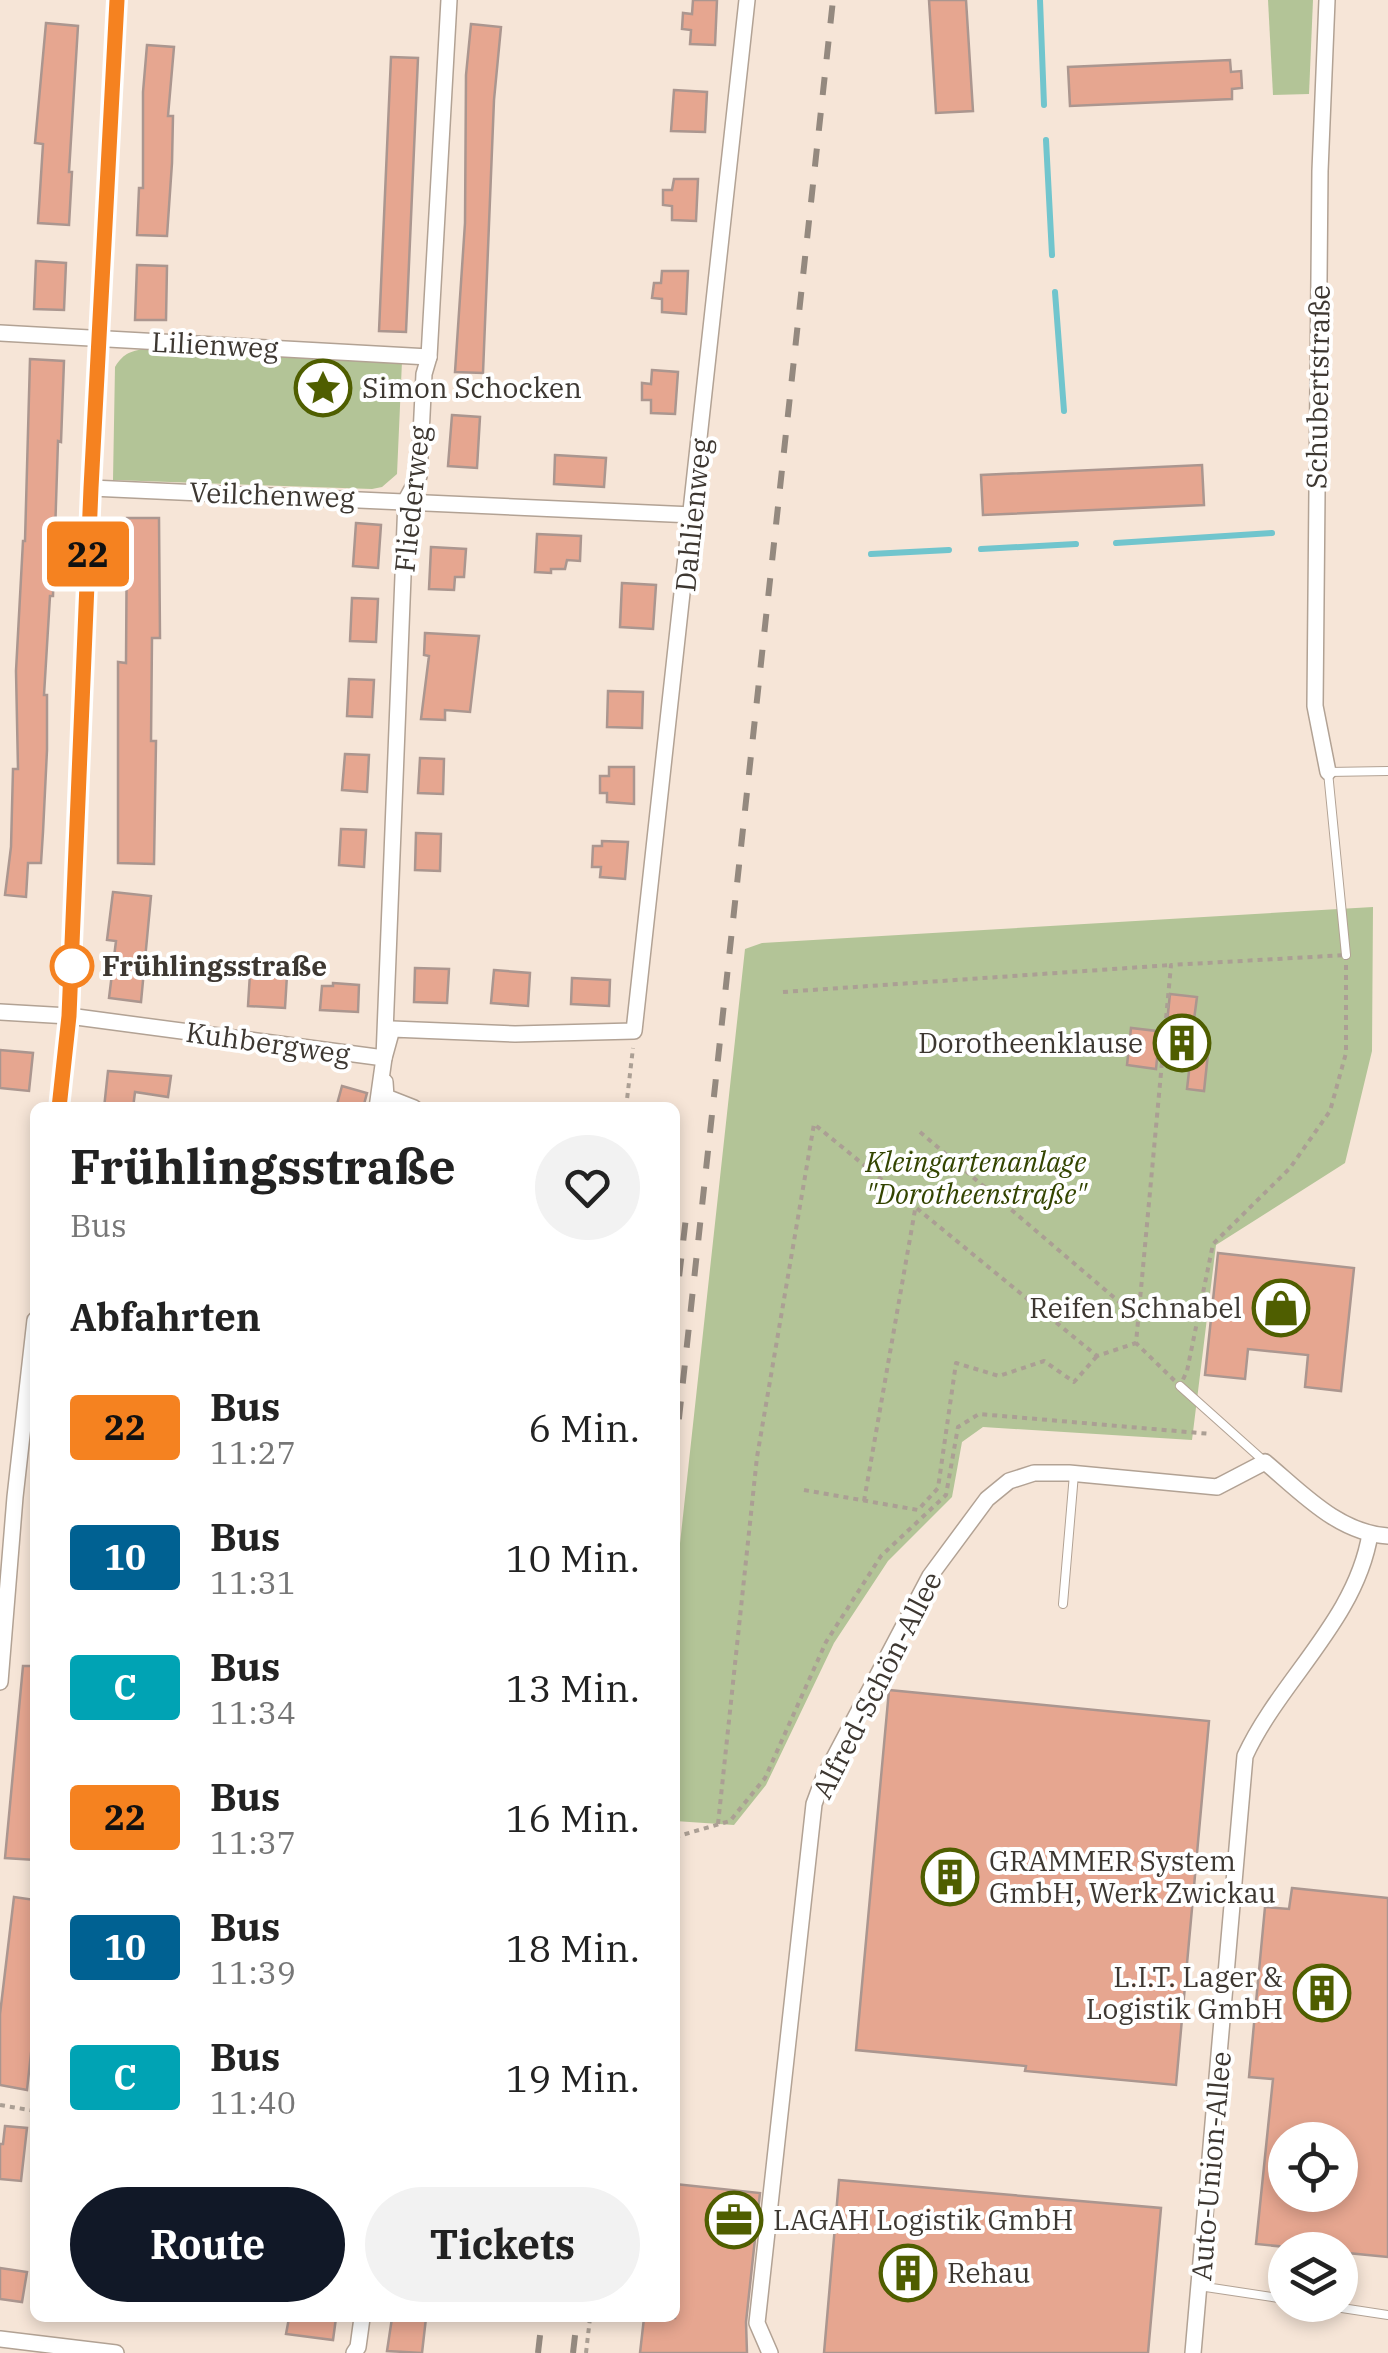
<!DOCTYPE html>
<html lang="de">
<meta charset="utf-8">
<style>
:root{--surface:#fff;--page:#f2f2f2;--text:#222;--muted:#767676;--accent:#111827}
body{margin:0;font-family:"IBM Plex Serif",serif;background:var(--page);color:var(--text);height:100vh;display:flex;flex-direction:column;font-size:38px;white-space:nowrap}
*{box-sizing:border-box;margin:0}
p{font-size:32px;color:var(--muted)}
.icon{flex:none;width:55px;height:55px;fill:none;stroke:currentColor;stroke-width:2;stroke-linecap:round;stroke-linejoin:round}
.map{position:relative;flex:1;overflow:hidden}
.panel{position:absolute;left:30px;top:1102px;width:650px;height:1220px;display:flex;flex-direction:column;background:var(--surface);border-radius:15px;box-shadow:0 5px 15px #0003}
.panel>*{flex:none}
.badge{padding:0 20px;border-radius:8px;font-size:35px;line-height:65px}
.controls{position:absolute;left:1268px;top:2122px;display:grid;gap:20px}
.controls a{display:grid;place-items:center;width:90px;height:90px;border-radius:50%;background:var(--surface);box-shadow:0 5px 15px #0003;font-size:50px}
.map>.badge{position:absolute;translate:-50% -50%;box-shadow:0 0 0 5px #fff}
h2{padding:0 40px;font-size:38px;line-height:90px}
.round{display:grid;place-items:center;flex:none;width:105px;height:105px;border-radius:52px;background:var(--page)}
.headline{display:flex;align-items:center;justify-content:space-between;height:170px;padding:0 40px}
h1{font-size:48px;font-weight:800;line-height:75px}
.cta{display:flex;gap:20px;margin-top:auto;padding:20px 40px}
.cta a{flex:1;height:115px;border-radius:60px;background:var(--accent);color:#fff;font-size:40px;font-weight:800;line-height:115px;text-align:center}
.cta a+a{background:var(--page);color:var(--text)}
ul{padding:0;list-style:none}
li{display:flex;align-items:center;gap:30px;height:130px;padding:0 40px}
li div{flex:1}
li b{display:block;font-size:38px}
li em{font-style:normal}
li .badge{min-width:110px;font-weight:700;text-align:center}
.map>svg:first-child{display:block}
.green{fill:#b3c497}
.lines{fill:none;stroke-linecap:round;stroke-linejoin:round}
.stream{stroke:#71c5cd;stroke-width:6}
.building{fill:#e6a690;stroke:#ab968f;stroke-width:2.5;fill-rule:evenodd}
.lane-casing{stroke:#b2a294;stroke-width:10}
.street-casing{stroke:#b2a294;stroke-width:18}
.path{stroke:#ab9f94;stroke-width:4;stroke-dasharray:5 5;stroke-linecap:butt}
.lane{stroke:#fff;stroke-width:8}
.street{stroke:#fff;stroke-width:15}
.rail{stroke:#94897f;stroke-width:6;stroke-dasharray:18 18;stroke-linecap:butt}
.line-casing{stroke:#fff;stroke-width:22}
.line{stroke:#f58220;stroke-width:15}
.stop-dot{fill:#fff;stroke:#f58220;stroke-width:5}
.labels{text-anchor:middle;stroke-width:8;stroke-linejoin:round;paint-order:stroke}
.street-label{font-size:28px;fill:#3d3731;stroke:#fff}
.poi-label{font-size:28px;fill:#3d3731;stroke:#fff;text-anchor:start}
.stop-label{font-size:28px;font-weight:bold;fill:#3d3731;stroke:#fff;text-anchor:start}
.park-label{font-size:28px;font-style:italic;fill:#340;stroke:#fff}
</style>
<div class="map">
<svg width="1388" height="2353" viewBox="0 0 1388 2353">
<rect width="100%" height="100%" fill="#f6e5d7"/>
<g class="green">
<polygon points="1268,0 1313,0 1309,94 1273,95"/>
<path d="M148 348 402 361 397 474 382 487 372 489 113 480 115 367C124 352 132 351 148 348Z"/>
<polygon points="1373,907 1372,1051 1345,1163 1216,1245 1192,1440 983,1427 962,1442 952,1497 888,1561 834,1643 766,1785 734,1825 675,1821 675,1589 745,949 762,943"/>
</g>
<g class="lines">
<g class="stream">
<polyline points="1040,0 1044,105"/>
<polyline points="1046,140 1052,255"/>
<polyline points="1055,292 1064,411"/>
<polyline points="1116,543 1272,533"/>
<polyline points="981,549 1076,544"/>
<polyline points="871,554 949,550"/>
</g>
</g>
<g class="building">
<polygon points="693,0 717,0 715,45 690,44 691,30 682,29 683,13 692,14"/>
<polygon points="929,0 966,0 973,111 936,113"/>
<polygon points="46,23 78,26 69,172 72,172 69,225 38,223 43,144 35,143"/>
<polygon points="471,24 501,27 494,100 483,373 455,372 465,223 466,75"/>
<polygon points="147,45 174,47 168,116 173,116 172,163 167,236 137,235 139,188 143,188 143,92"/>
<polygon points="391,57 418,58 406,332 379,331"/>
<polygon points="1230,60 1231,72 1241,71 1242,88 1232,89 1232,99 1070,106 1068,67"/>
<polygon points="674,90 707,92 705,132 671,131"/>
<polygon points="674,179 698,179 696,221 672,220 672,206 663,205 663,190 672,190"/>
<polygon points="36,261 66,263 64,310 34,309"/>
<polygon points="137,265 167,266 166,320 135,320"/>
<polygon points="662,271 688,271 686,314 662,312 662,299 652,298 654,283 661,283"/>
<polygon points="30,359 64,361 61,442 58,441 53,596 50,596 44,695 47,695 47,750 43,832 41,863 28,863 26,897 5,895 11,847 13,769 18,769 16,671 23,541 25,541"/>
<polygon points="652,370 678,372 675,414 651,413 651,400 642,400 642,383 651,384"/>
<polygon points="452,415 480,417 477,468 448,466"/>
<polygon points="555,455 606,458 604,487 554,484"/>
<polygon points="1202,465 1204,505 983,515 981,475"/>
<polygon points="127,518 159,518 160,638 152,638 151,741 156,741 154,864 118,863 118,662 126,663"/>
<polygon points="356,523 381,525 378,568 353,566"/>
<polygon points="537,534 581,536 580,561 567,560 565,569 551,569 551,573 535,572"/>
<polygon points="431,547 466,549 464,577 455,577 454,590 429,589"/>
<polygon points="622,583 656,585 653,629 620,627"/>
<polygon points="352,598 378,599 376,642 350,641"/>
<polygon points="425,633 479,636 470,712 445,710 445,720 421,719 429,656 424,655"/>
<polygon points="349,679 374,680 372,717 347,716"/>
<polygon points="608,691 643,692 642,728 607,727"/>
<polygon points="345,754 369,755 367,792 342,790"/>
<polygon points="420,758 444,759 443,794 418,793"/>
<polygon points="609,767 634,767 634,804 607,802 607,793 600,793 600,776 609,776"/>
<polygon points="341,829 366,830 364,867 339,865"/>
<polygon points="416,833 441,834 440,871 415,870"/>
<polygon points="602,841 628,842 625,879 600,877 601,867 592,867 593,846 602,846"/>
<polygon points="113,892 151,896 141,1002 109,998 116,941 107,940"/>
<polygon points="415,968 449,969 447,1003 414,1002"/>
<polygon points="494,970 530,973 528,1006 491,1003"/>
<polygon points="250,973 287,975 285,1008 248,1006"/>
<polygon points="572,978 610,980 609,1006 571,1004"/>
<polygon points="333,983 359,985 358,1012 320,1010 322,986 333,986"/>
<polygon points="1170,994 1197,997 1191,1042 1209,1044 1204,1091 1187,1089 1190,1063 1157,1059 1156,1069 1127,1065 1131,1028 1166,1032"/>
<polygon points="0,1050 33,1053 29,1091 0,1088"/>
<polygon points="108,1071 171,1076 168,1097 135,1092 133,1108 104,1108"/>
<polygon points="342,1086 367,1093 363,1108 336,1108"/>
<polygon points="1218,1253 1354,1268 1341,1391 1305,1387 1308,1355 1248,1349 1245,1379 1205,1375"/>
<polygon points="23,1666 35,1666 35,1860 5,1858"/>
<polygon points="889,1690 1209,1721 1176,2085 1025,2071 1026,2066 856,2050"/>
<path d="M1292 1888 1388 1898V2257L1256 2244 1273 2079 1249 2077 1265 1907 1289 1909ZM1285 2140H1340V2195H1285Z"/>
<polygon points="14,1897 35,1900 35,2017 27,2090 0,2085 0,2014"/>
<polygon points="5,2126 27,2128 21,2181 0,2179 0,2144 3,2144"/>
<polygon points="839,2180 1161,2208 1148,2353 824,2353"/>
<polygon points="675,2184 760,2193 746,2322 747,2353 640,2353 644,2318 675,2318"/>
<polygon points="0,2268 27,2272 22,2302 0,2299"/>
<polygon points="289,2318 336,2318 333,2340 286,2334"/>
<polygon points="392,2318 426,2318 422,2353 387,2351"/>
</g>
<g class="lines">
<g class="lane-casing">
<g id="lane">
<polyline points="1346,955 1328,772 1388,771"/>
<polyline points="1180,1386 1265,1462"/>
<polyline points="1063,1604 1074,1474"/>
<polyline points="1199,2286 1285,2299"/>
<polyline points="1322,2305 1388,2315"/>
</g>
</g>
<g class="street-casing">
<g id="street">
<polyline points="1327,0 1320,171 1315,706 1328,772"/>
<polyline points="0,333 429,357"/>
<polyline points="91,488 693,515"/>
<polyline points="0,1012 69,1016 384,1058 392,1029 515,1034 634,1031 747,0"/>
<polyline points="385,1082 386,1097 414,1108"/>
<polyline points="59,1108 69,1016 91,488 118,0"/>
<polyline points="377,1108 384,1058 406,500 419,476 424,374 429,357 449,0"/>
<polyline points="0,1682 15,1497 35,1320"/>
<polyline points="0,2339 116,2353"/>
<polyline points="354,2353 358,2347 362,2318"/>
<path d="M770 2353 757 2323 814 1804 824 1777 930 1576 987 1499 1009 1481 1034 1473H1069L1217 1487 1265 1462C1301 1492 1338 1533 1388 1536"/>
<path d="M1193 2353 1245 1756C1280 1680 1356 1620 1370 1534"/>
</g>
</g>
<g class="path">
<polygon points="1346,955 1346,1053 1330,1111 1290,1168 1213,1244 1187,1371 1180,1386 1136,1343 1171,965"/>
<polyline points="783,992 1171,965"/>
<polyline points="626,1108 633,1048"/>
<polyline points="920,1132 1137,1317"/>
<polyline points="804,1490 918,1510 938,1488 956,1363 999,1376 1044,1361 1074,1382 1097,1356"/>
<polyline points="864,1501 915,1210"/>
<polyline points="718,1824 757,1457 814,1124 1097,1356 1136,1343"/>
<polyline points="675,1837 730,1821 765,1778 826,1642 881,1556 946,1495 958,1427 979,1414 1211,1434"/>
<polyline points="0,2105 35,2111"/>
<polyline points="586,2353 590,2318"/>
</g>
<use href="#lane" class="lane"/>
<use href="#street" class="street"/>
<g class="rail">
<polyline points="675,1312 686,1217"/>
<polyline points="675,1455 833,0"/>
<polyline points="538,2353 542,2318"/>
<polyline points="573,2353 577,2318"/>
</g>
</g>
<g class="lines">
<g class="line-casing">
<polyline id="line" points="59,1108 69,1016 91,488 117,0"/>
</g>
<use href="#line" class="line"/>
</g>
<defs>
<g id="sight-ring" transform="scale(2.875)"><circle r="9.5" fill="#fff" stroke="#4f5e00" stroke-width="1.5"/><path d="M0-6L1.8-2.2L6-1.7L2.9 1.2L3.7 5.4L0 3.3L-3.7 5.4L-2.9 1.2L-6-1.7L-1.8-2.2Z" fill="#4f5e00"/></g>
<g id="building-ring" transform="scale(2.875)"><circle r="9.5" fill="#fff" stroke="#4f5e00" stroke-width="1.5"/><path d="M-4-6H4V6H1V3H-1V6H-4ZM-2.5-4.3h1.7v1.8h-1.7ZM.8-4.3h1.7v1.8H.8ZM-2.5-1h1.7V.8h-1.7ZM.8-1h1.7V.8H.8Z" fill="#4f5e00"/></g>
<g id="shop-ring" transform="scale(2.875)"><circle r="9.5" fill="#fff" stroke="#4f5e00" stroke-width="1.5"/><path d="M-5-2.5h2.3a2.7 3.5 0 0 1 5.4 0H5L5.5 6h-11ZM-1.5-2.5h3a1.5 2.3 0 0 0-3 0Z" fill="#4f5e00"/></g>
<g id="office-ring" transform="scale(2.875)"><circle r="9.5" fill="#fff" stroke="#4f5e00" stroke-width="1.5"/><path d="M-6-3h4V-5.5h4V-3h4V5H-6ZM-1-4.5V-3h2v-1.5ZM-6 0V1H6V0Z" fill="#4f5e00"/></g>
</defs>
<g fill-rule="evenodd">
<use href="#sight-ring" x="323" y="388"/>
<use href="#building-ring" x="1182" y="1043"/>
<use href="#shop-ring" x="1281" y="1308"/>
<use href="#building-ring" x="950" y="1877"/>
<use href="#building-ring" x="1322" y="1993"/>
<use href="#office-ring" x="734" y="2220"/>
<use href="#building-ring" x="908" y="2273"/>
</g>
<circle class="stop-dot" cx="72" cy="966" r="20"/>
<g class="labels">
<g class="street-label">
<text transform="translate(215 345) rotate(3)" y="10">Lilienweg</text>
<text transform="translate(1318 387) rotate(-89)" y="10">Schubertstraße</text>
<text transform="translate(272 495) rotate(2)" y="10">Veilchenweg</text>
<text transform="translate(412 499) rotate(-84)" y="10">Fliederweg</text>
<text transform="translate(693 515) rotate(-84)" y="10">Dahlienweg</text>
<text transform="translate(268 1043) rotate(8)" y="10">Kuhbergweg</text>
<text transform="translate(877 1685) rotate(-63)" y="10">Alfred-Schön-Allee</text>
<text transform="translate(1211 2166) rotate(-85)" y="10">Auto-Union-Allee</text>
</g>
<g class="poi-label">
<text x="362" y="398">Simon Schocken</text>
<text x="1143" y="1053" text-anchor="end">Dorotheenklause</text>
<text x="1242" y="1318" text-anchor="end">Reifen Schnabel</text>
<text x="989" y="1871">GRAMMER System<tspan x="989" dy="32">GmbH, Werk Zwickau</tspan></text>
<text x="1283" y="1987" text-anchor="end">L.I.T. Lager &amp;<tspan x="1283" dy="32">Logistik GmbH</tspan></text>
<text x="773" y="2230">LAGAH Logistik GmbH</text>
<text x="947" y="2283">Rehau</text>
</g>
<g class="stop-label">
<text x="102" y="976">Frühlingsstraße</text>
</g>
<g class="park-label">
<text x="976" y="1172">Kleingartenanlage<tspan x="976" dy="32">"Dorotheenstraße"</tspan></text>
</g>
</g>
</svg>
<div class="controls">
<a><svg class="icon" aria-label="locate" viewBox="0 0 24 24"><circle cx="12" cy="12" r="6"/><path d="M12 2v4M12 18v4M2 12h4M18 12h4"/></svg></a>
<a><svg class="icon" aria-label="layers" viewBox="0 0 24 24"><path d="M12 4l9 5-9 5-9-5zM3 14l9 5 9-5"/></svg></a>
</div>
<b class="badge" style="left:88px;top:554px;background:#f58220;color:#111">22</b>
<section class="panel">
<div class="headline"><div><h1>Frühlingsstraße</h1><p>Bus</p></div><a class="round"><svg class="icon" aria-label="heart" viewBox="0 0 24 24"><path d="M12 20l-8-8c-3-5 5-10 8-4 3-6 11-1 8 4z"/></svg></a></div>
<h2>Abfahrten</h2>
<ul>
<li><span class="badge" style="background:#f58220;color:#111">22</span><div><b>Bus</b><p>11:27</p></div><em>6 Min.</em></li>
<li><span class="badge" style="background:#006192;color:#fff">10</span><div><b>Bus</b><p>11:31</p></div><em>10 Min.</em></li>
<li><span class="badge" style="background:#00a3b4;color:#fff">C</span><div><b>Bus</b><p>11:34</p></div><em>13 Min.</em></li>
<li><span class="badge" style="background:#f58220;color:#111">22</span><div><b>Bus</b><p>11:37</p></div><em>16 Min.</em></li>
<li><span class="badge" style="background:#006192;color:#fff">10</span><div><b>Bus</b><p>11:39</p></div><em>18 Min.</em></li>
<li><span class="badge" style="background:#00a3b4;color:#fff">C</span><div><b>Bus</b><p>11:40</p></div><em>19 Min.</em></li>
</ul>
<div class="cta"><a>Route</a><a>Tickets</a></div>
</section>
</div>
